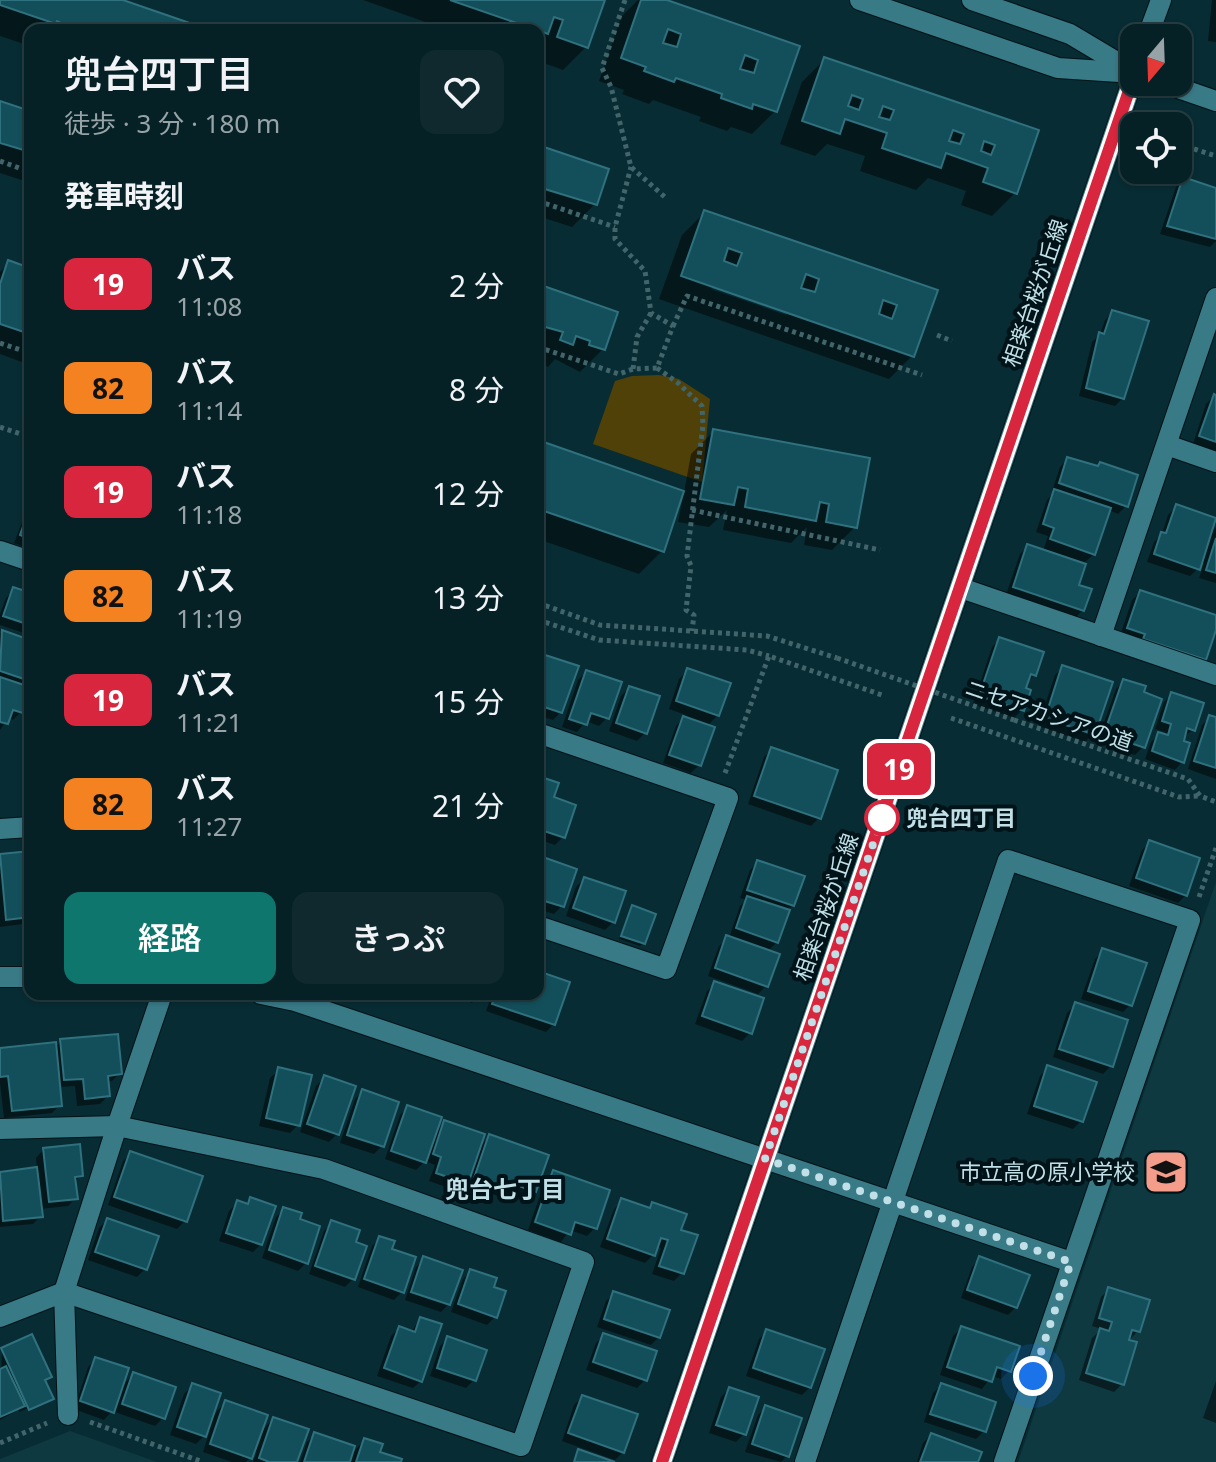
<!DOCTYPE html>
<html lang="ja">
<meta charset="utf-8">
<style>
:root{--surface:#062126;--page:#0f292e;--text:#f1f3f6;--muted:#98a3a7;--line:#273e43;--accent:#0f766e}
body{margin:0;font-family:"Noto Sans","Noto Sans JP",sans-serif;background:var(--page);color:var(--text);height:100vh;display:flex;flex-direction:column;font-size:30px;white-space:nowrap}
*{box-sizing:border-box;margin:0}
p{font-size:26px;color:var(--muted)}
.icon{flex:none;width:44px;height:44px;fill:none;stroke:currentColor;stroke-width:2;stroke-linecap:round;stroke-linejoin:round}
.map{position:relative;flex:1;overflow:hidden}
.drawer{position:absolute;left:24px;top:24px;width:520px;height:976px;display:flex;flex-direction:column;background:var(--surface);border-radius:16px;box-shadow:0 2px 6px #0004,0 0 0 2px var(--line)}
.drawer>*{flex:none}
.badge{padding:0 16px;border-radius:12px;font-size:28px;line-height:52px}
.needle{width:52px;rotate:199deg}
.fabs{position:absolute;left:1120px;top:24px;display:grid;gap:16px}
.fabs a{display:grid;place-items:center;width:72px;height:72px;border-radius:16px;background:var(--surface);box-shadow:0 2px 6px #0004,0 0 0 2px var(--line);font-size:40px}
.you{position:absolute;width:40px;height:40px;margin:-20px;border:6px solid #fff;border-radius:50%;background:#1a73e8;box-shadow:0 0 0 12px #1a73e833}
.map>.badge{position:absolute;translate:-50% -50%;box-shadow:0 0 0 4px #fff}
h2{padding:0 40px;font-size:30px;line-height:72px}
.round{display:grid;place-items:center;flex:none;width:84px;height:84px;border-radius:16px;background:var(--page)}
.summary{display:flex;align-items:center;justify-content:space-between;height:136px;padding:0 40px}
h1{font-size:38px;font-weight:600;line-height:60px}
.cta{display:flex;gap:16px;margin-top:auto;padding:16px 40px}
.cta a{flex:1;height:92px;border-radius:16px;background:var(--accent);color:#fff;font-size:32px;font-weight:600;line-height:92px;text-align:center}
.cta a+a{background:var(--page);color:var(--text)}
ul{padding:0;list-style:none}
li{display:flex;align-items:center;gap:24px;height:104px;padding:0 40px}
li div{flex:1}
li b{display:block;font-size:30px}
li em{font-style:normal}
li .badge{min-width:88px;font-weight:700;text-align:center}
.map>svg:first-child{display:block}
.built{fill:#0f3941}
.green{fill:#504108}
.shadow{fill:#0007;fill-rule:evenodd}
.building{fill:#134f5a;stroke:#2f717e;stroke-width:2;fill-rule:evenodd}
.lines{fill:none;stroke-linecap:round;stroke-linejoin:round}
.street-casing{stroke:#011317;stroke-width:22}
.secondary-casing{stroke:#011317;stroke-width:22}
.path{stroke:#42656c;stroke-width:5;stroke-dasharray:4 4;stroke-linecap:butt}
.street{stroke:#397a87;stroke-width:20}
.secondary{stroke:#397a87;stroke-width:20}
.path-bridge{stroke:#42656c;stroke-width:5;stroke-dasharray:4 4;stroke-linecap:butt}
.line-casing{stroke:#fff;stroke-width:18}
.line{stroke:#d7263d;stroke-width:12}
.walk{stroke:#c0dfe7;stroke-width:8;stroke-dasharray:0 14.4}
.stop-dot{fill:#fff;stroke:#d7263d;stroke-width:4}
.labels{text-anchor:middle;stroke-width:8;stroke-linejoin:round;paint-order:stroke}
.street-label{font-size:22px;fill:#c0dfe7;stroke:#001318}
.stop-label{font-size:22px;font-weight:bold;fill:#c0dfe7;stroke:#001318;text-anchor:start}
.poi-label{font-size:22px;fill:#c0dfe7;stroke:#001318;text-anchor:end}
.neighbourhood-label{font-size:24px;font-weight:bold;fill:#c0dfe7;stroke:#001318}
</style>
<div class="map">
<svg width="1216" height="1462" viewBox="0 0 1216 1462">
<rect width="100%" height="100%" fill="#082c33"/>
<g class="built">
<polygon points="1216,882 1216,1462 1018,1462"/>
<polygon points="70,1431 157,1462 0,1462 0,1459"/>
</g>
<polygon class="green" points="659,375 679,379 710,399 702,482 593,444 615,381 632,376"/>
<g class="shadow">
<polygon points="0,0 116,0 204,30 30,30 30,46 0,36"/>
<polygon points="363,0 603,0 586,47 563,70 538,61 542,43 538,42 538,30 448,30"/>
<polygon points="638,0 661,0 797,47 775,111 752,134 731,127 727,131 699,121 701,117 653,100 649,104 622,94 624,90 599,81 621,17"/>
<polygon points="1212,0 1216,0 1216,42 1208,41"/>
<polygon points="825,59 1036,132 1015,193 992,216 961,205 966,191 928,178 916,190 860,171 865,156 827,144 815,156 780,144 802,82"/>
<polygon points="0,103 30,113 30,190 26,188 28,182 0,173"/>
<polygon points="538,147 595,204 572,227 538,216"/>
<polygon points="1184,179 1216,190 1216,241 1210,247 1160,234 1176,187"/>
<path d="M705 212 935 292 912 356 889 379 659 299 682 235ZM714 286 788 311 786 315 711 289Z"/>
<polygon points="9,263 30,270 30,365 0,354 0,272"/>
<polygon points="538,286 603,349 580,372 555,359 548,367 539,363 542,355 538,353"/>
<polygon points="1113,312 1123,398 1115,406 1079,396 1092,342 1100,334 1105,320"/>
<polygon points="1214,396 1216,397 1216,452 1193,444 1206,404"/>
<polygon points="714,431 867,459 855,527 832,550 804,545 807,527 791,543 723,530 727,510 709,527 678,522 683,497 681,496 662,551 639,574 538,539 538,442 684,493 691,454"/>
<polygon points="1068,459 1126,506 1118,514 1109,510 1094,554 1084,563 1077,586 1083,610 1075,618 1006,595 1020,554 1028,546 1043,551 1048,536 1036,532 1047,500 1054,492 1052,491 1060,467"/>
<polygon points="30,502 30,549 14,543"/>
<polygon points="1176,507 1210,533 1216,527 1216,583 1199,578 1204,563 1190,576 1147,562 1154,542 1162,534 1168,515"/>
<polygon points="28,586 30,587 30,635 0,625 0,614 6,598 14,590 21,592"/>
<polygon points="1140,592 1216,617 1205,659 1197,667 1120,636 1132,600"/>
<polygon points="2,632 30,642 30,687 21,712 13,720 8,718 0,730 0,634"/>
<polygon points="1000,639 1034,675 1026,684 1024,690 1029,691 1022,710 1014,718 973,704 992,647"/>
<polygon points="542,656 561,712 553,720 538,715 538,660"/>
<polygon points="1063,667 1093,734 1085,742 1038,726 1055,675"/>
<polygon points="687,671 718,715 707,726 699,765 691,773 663,763 676,726 686,715 669,709 679,679"/>
<polygon points="586,672 607,718 599,726 586,721 577,732 562,727 578,680"/>
<polygon points="1124,681 1141,694 1159,700 1143,747 1135,755 1097,742 1116,689"/>
<polygon points="629,688 645,733 637,741 609,731 621,696"/>
<polygon points="1172,694 1193,730 1183,737 1182,762 1175,770 1145,759 1151,742 1159,734 1163,736 1165,732 1155,729 1164,702"/>
<polygon points="1210,717 1216,719 1216,779 1188,769 1202,725"/>
<polygon points="772,749 819,818 811,826 748,804 764,757"/>
<polygon points="538,778 552,798 563,837 555,845 538,839"/>
<polygon points="1150,842 1186,895 1178,903 1129,886 1142,850"/>
<polygon points="30,853 30,923 0,927 0,856"/>
<polygon points="540,858 574,870 562,906 554,914 538,909 538,861"/>
<polygon points="758,862 793,905 786,911 777,942 767,952 766,986 758,994 708,976 719,946 729,938 740,906 747,900 740,898 750,870"/>
<polygon points="584,879 613,922 605,930 566,916 576,887"/>
<polygon points="632,908 643,943 640,946 619,939"/>
<polygon points="1103,951 1131,1004 1123,1012 1081,999 1095,959"/>
<polygon points="538,973 554,1024 546,1032 486,1011 492,994 538,994"/>
<polygon points="715,983 750,1033 742,1041 695,1024 707,991"/>
<polygon points="447,994 480,994 472,1003"/>
<polygon points="1075,1005 1111,1066 1103,1074 1053,1057 1067,1013"/>
<polygon points="61,1041 120,1073 112,1081 106,1082 108,1096 100,1104 77,1106 75,1086 58,1087 60,1105 52,1113 4,1118 0,1083 0,1050 54,1048"/>
<polygon points="1048,1068 1081,1121 1073,1129 1027,1114 1040,1076"/>
<polygon points="279,1070 298,1125 290,1133 259,1126 270,1078"/>
<polygon points="324,1078 337,1134 329,1142 300,1132 316,1086"/>
<polygon points="363,1091 397,1103 382,1146 374,1154 340,1143 355,1099"/>
<polygon points="408,1107 434,1133 445,1123 478,1148 490,1137 534,1191 526,1199 506,1192 501,1197 464,1184 458,1191 429,1181 435,1165 425,1161 416,1170 385,1159 400,1115"/>
<polygon points="44,1149 81,1175 74,1183 76,1198 68,1206 40,1209 41,1216 33,1224 0,1227 0,1174 37,1170 36,1158"/>
<polygon points="131,1153 185,1221 177,1229 108,1205 123,1161"/>
<polygon points="553,1173 595,1228 587,1236 570,1230 561,1242 528,1230 545,1181"/>
<polygon points="251,1199 261,1244 253,1252 219,1241 229,1211 237,1203 245,1205"/>
<polygon points="622,1201 647,1210 653,1204 679,1231 682,1273 674,1281 652,1274 661,1248 656,1246 653,1255 645,1263 600,1247 614,1209"/>
<polygon points="284,1209 298,1221 306,1263 298,1271 262,1258 276,1217"/>
<polygon points="107,1220 145,1269 137,1277 88,1260 99,1228"/>
<polygon points="332,1223 354,1243 353,1279 345,1287 309,1274 324,1231"/>
<polygon points="380,1238 390,1250 402,1292 394,1300 358,1287 372,1246"/>
<polygon points="424,1259 449,1304 441,1312 405,1300 416,1267"/>
<polygon points="980,1259 1016,1307 1008,1315 961,1298 972,1267"/>
<polygon points="471,1271 492,1288 495,1317 487,1325 451,1312 463,1279"/>
<polygon points="1109,1289 1138,1331 1128,1341 1122,1384 1114,1392 1079,1380 1092,1338 1102,1329 1092,1326 1101,1297"/>
<polygon points="614,1293 659,1337 651,1345 597,1327 606,1301"/>
<polygon points="420,1319 421,1381 413,1388 377,1376 391,1336 399,1328 411,1332"/>
<polygon points="961,1328 1009,1371 1001,1379 992,1376 982,1389 940,1375 953,1336"/>
<polygon points="767,1331 810,1387 802,1395 746,1376 759,1339"/>
<polygon points="604,1335 645,1380 637,1388 586,1370 596,1343"/>
<polygon points="448,1338 474,1380 466,1388 430,1376 440,1346"/>
<polygon points="2,1349 50,1376 44,1382 51,1398 44,1405 44,1401 19,1412 21,1416 44,1405 21,1416 18,1410 0,1420"/>
<polygon points="96,1359 121,1387 133,1374 163,1418 155,1426 112,1411 104,1420 74,1409 88,1367"/>
<polygon points="1216,1381 1216,1423 1203,1418"/>
<polygon points="941,1385 984,1431 976,1439 924,1422 933,1393"/>
<polygon points="192,1386 211,1417 225,1403 259,1434 273,1419 295,1462 253,1462 257,1451 246,1462 232,1462 203,1452 210,1430 196,1444 170,1435 184,1394"/>
<polygon points="729,1389 744,1434 736,1442 709,1433 721,1397"/>
<polygon points="582,1397 623,1452 615,1460 562,1441 574,1405"/>
<polygon points="766,1407 787,1456 781,1462 745,1452 758,1415"/>
<polygon points="315,1434 351,1454 365,1440 377,1453 399,1462 300,1462 307,1442"/>
<polygon points="931,1435 976,1462 917,1462 923,1443"/>
</g>
<g class="building">
<polygon points="0,0 123,0 210,30 77,30 57,21 56,24 0,5"/>
<polygon points="450,0 605,0 588,48 557,37 563,20 554,17 548,34"/>
<path d="M641 0H667L800 46 777 112 753 104 752 109 721 98 722 94 676 78 674 82 644 71 646 67 621 58ZM668 29 681 34 677 47 663 43ZM745 55 758 60 754 73 740 69Z"/>
<path d="M824 57 1039 130 1017 194 983 182 988 168 946 153 941 168 882 148 887 133 845 119 840 134 802 121ZM852 95 863 99 859 110 848 106ZM883 106 894 110 890 120 879 117ZM953 130 964 134 960 144 949 141ZM984 141 995 145 991 155 981 151Z"/>
<polygon points="0,101 30,111 30,152 0,143"/>
<polygon points="538,145 609,169 597,205 538,187"/>
<polygon points="1183,177 1216,188 1216,239 1167,226"/>
<path d="M704 210 938 290 914 357 681 276ZM728 248 742 253 737 266 724 261ZM806 274 819 279 815 292 801 288ZM883 300 897 305 892 319 879 314Z"/>
<polygon points="8,260 30,268 30,334 0,324 0,284"/>
<polygon points="538,284 618,312 605,350 589,345 590,341 576,336 573,345 560,340 563,332 538,325"/>
<polygon points="1112,310 1149,321 1124,399 1086,388 1099,332 1104,334"/>
<polygon points="1214,394 1216,395 1216,442 1199,436"/>
<polygon points="713,429 870,458 857,528 826,522 829,504 820,502 816,521 745,507 748,489 738,487 734,505 700,499"/>
<polygon points="538,440 684,491 664,552 538,509"/>
<polygon points="1067,457 1098,466 1100,462 1138,475 1128,507 1059,483"/>
<polygon points="1054,489 1111,508 1095,555 1050,539 1054,528 1043,524"/>
<polygon points="1176,504 1216,518 1200,570 1154,554 1161,532 1166,533"/>
<polygon points="30,507 30,539 20,535"/>
<polygon points="1216,538 1216,573 1206,570"/>
<polygon points="1027,544 1086,564 1079,585 1092,589 1084,611 1013,587"/>
<polygon points="27,584 30,584 30,625 3,616 13,587 25,591"/>
<polygon points="1140,590 1216,615 1216,630 1206,660 1143,639 1145,634 1127,628"/>
<polygon points="2,630 30,640 30,681 0,671"/>
<polygon points="999,637 1044,652 1036,676 1031,674 1026,688 1031,690 1024,711 979,696"/>
<polygon points="542,654 579,666 562,713 538,705 538,664"/>
<polygon points="1062,665 1113,682 1095,735 1045,718"/>
<polygon points="687,668 731,683 719,716 676,701"/>
<polygon points="586,670 622,682 609,719 591,713 587,725 569,719"/>
<polygon points="0,677 30,687 23,713 13,710 8,724 0,722"/>
<polygon points="1123,679 1146,686 1144,692 1162,699 1145,748 1104,734"/>
<polygon points="629,686 660,696 647,734 616,723"/>
<polygon points="1171,692 1204,703 1195,731 1187,728 1184,741 1190,743 1184,763 1152,751 1158,732 1168,735 1171,724 1162,721"/>
<polygon points="1209,715 1216,717 1216,768 1194,761"/>
<polygon points="683,716 715,727 701,766 669,755"/>
<polygon points="771,747 838,770 821,819 754,796"/>
<polygon points="538,776 559,783 554,797 576,805 565,838 538,829"/>
<polygon points="1149,840 1200,858 1187,896 1136,878"/>
<polygon points="30,851 30,917 6,920 0,854"/>
<polygon points="540,856 577,869 564,907 538,899"/>
<polygon points="757,860 805,876 794,906 747,890"/>
<polygon points="584,877 626,891 615,923 573,908"/>
<polygon points="747,896 790,910 778,943 736,928"/>
<polygon points="632,905 656,914 645,944 621,936"/>
<polygon points="726,935 780,954 768,987 715,968"/>
<polygon points="1102,948 1147,963 1132,1006 1088,991"/>
<polygon points="538,971 570,982 555,1025 492,1004 496,994 538,994"/>
<polygon points="714,981 764,998 752,1034 702,1016"/>
<polygon points="1075,1002 1128,1020 1113,1067 1059,1049"/>
<polygon points="118,1034 122,1074 108,1076 110,1096 85,1099 83,1079 64,1080 60,1039"/>
<polygon points="56,1042 62,1106 12,1111 8,1076 0,1077 0,1048"/>
<polygon points="1047,1065 1097,1082 1083,1122 1034,1106"/>
<polygon points="278,1067 312,1075 300,1126 266,1118"/>
<polygon points="324,1075 356,1086 339,1135 307,1124"/>
<polygon points="362,1089 399,1102 384,1147 347,1135"/>
<polygon points="407,1105 442,1117 426,1163 391,1151"/>
<polygon points="444,1120 485,1134 468,1184 436,1173 441,1157 433,1154"/>
<polygon points="489,1134 549,1155 536,1192 513,1184 511,1190 474,1178"/>
<polygon points="80,1144 83,1176 75,1177 78,1199 49,1202 43,1148"/>
<polygon points="130,1151 203,1176 187,1222 114,1197"/>
<polygon points="37,1167 43,1217 3,1221 0,1172"/>
<polygon points="553,1170 610,1190 597,1229 575,1222 571,1235 535,1222"/>
<polygon points="250,1197 276,1206 262,1245 226,1233 237,1200 248,1204"/>
<polygon points="621,1198 650,1208 652,1202 687,1214 681,1230 698,1235 684,1274 659,1266 668,1240 661,1238 655,1256 607,1239"/>
<polygon points="283,1207 302,1213 300,1219 320,1226 308,1264 269,1250"/>
<polygon points="107,1218 159,1236 147,1270 95,1252"/>
<polygon points="331,1220 360,1230 356,1242 367,1246 355,1280 315,1266"/>
<polygon points="379,1236 395,1241 392,1249 416,1257 404,1293 364,1279"/>
<polygon points="423,1256 463,1270 450,1305 411,1292"/>
<polygon points="979,1256 1030,1275 1017,1308 967,1290"/>
<polygon points="470,1269 497,1278 494,1287 506,1291 497,1318 458,1304"/>
<polygon points="1108,1287 1150,1300 1140,1332 1132,1330 1129,1340 1137,1342 1124,1385 1086,1373 1100,1328 1109,1331 1112,1322 1099,1318"/>
<polygon points="613,1291 670,1310 660,1338 604,1319"/>
<polygon points="420,1317 442,1324 422,1382 384,1368 399,1326 415,1332"/>
<polygon points="961,1326 1020,1346 1011,1372 997,1367 992,1382 947,1367"/>
<polygon points="766,1329 825,1349 811,1388 753,1368"/>
<polygon points="603,1333 657,1351 647,1381 593,1362"/>
<polygon points="32,1334 52,1377 45,1380 54,1399 29,1410 1,1348"/>
<polygon points="447,1336 487,1350 476,1381 437,1368"/>
<polygon points="95,1357 129,1368 114,1413 80,1401"/>
<polygon points="6,1366 25,1406 0,1417 0,1369"/>
<polygon points="133,1372 176,1387 165,1419 122,1404"/>
<polygon points="192,1383 221,1393 206,1437 177,1427"/>
<polygon points="941,1383 996,1402 986,1432 930,1414"/>
<polygon points="729,1387 759,1397 746,1435 716,1425"/>
<polygon points="582,1395 638,1414 624,1453 568,1433"/>
<polygon points="225,1400 268,1415 252,1459 210,1444"/>
<polygon points="765,1405 802,1418 789,1457 752,1444"/>
<polygon points="273,1417 309,1429 297,1462 269,1462 259,1458"/>
<polygon points="314,1432 355,1446 350,1462 304,1462"/>
<polygon points="931,1433 982,1452 978,1462 920,1462"/>
<polygon points="364,1438 383,1444 380,1452 402,1459 401,1462 356,1462"/>
<polygon points="578,1449 615,1462 574,1462"/>
</g>
<g class="lines">
<g class="street-casing">
<g id="street">
<polyline points="1167,445 1216,462"/>
<polyline points="0,551 30,561"/>
<polyline points="961,588 1216,675"/>
<polyline points="1101,636 1216,298"/>
<polyline points="538,733 728,798 666,969 538,926"/>
<polyline points="0,829 30,827"/>
<polyline points="0,1129 117,1126 324,1169 584,1262 521,1446 64,1292 0,1317"/>
<polyline points="765,1159 1071,1262"/>
<polyline points="68,1415 64,1292 117,1126 162,994"/>
<polyline points="805,1462 1008,860 1190,920 1004,1462"/>
</g>
</g>
<g class="secondary-casing">
<g id="secondary">
<polyline points="860,0 1058,68 1134,73"/>
<polyline points="972,0 1070,34 1132,71"/>
<polyline points="1147,38 1161,0"/>
<polyline points="1161,82 1216,101"/>
<polyline points="0,977 30,977"/>
<polyline points="261,994 295,1001 765,1159"/>
<polyline points="662,1462 1134,76"/>
</g>
</g>
<g class="path">
<polyline points="625,0 602,68 611,87 631,167 666,198"/>
<polyline points="1194,149 1216,156"/>
<polyline points="0,161 30,172"/>
<polyline points="538,201 615,227"/>
<polyline points="673,326 687,296 922,375"/>
<polyline points="937,335 952,341"/>
<polyline points="0,343 30,353"/>
<polyline points="538,347 619,374 633,369 657,368 673,326 651,313 645,271 615,239 615,227 631,167"/>
<polyline points="657,368 678,383 702,406 703,425 687,556 691,566 686,610 694,615 692,631"/>
<polyline points="633,369 637,337 651,313"/>
<polyline points="0,427 30,437"/>
<polyline points="692,510 880,550"/>
<polyline points="538,603 600,625 767,636 837,658"/>
<polyline points="538,620 599,640 747,650 769,656"/>
<polyline points="951,718 1179,797 1200,796"/>
<polyline points="1014,720 1188,779 1200,796 1216,802"/>
<polyline points="725,773 769,656 882,695"/>
<polyline points="1199,897 1216,848"/>
<polyline points="90,1422 203,1462"/>
<polyline points="0,1443 47,1423"/>
</g>
<use href="#street" class="street"/>
<use href="#secondary" class="secondary"/>
<polyline class="path-bridge" points="837,658 1014,720"/>
</g>
<g class="lines">
<g class="line-casing">
<polyline id="line" points="662,1462 1134,76"/>
</g>
<use href="#line" class="line"/>
<polyline class="walk" points="882,818 765,1159 1071,1262 1033,1376"/>
</g>
<defs>
<g id="school-square" transform="scale(2.3)"><rect x="-9" y="-9" width="18" height="18" rx="4" fill="#f49d8b" stroke="#001318"/><path d="M0-5L7-2L0 1L-7-2ZM-4 1L0 2.5L4 1V4Q0 6-4 4Z" fill="#111"/></g>
</defs>
<g fill-rule="evenodd">
<use href="#school-square" x="1166" y="1172"/>
</g>
<circle class="stop-dot" cx="882" cy="818" r="16"/>
<g class="labels">
<g class="street-label">
<text transform="translate(1035 293) rotate(-71)" y="8">相楽台桜が丘線</text>
<text transform="translate(1049 715) rotate(19)" y="8">ニセアカシアの道</text>
<text transform="translate(826 907) rotate(-71)" y="8">相楽台桜が丘線</text>
</g>
<g class="stop-label">
<text x="906" y="826">兜台四丁目</text>
</g>
<g class="poi-label">
<text x="1135" y="1180">市立高の原小学校</text>
</g>
<g class="neighbourhood-label">
<text x="505" y="1198">兜台七丁目</text>
</g>
</g>
</svg>
<div class="fabs">
<a><svg class="needle" viewBox="-14 -14 28 28"><path d="M0-13l5 13h-10z" fill="#e53935"/><path d="M0 13l5-13h-10z" fill="#98a3a7"/></svg></a>
<a><svg class="icon" aria-label="locate" viewBox="0 0 24 24"><circle cx="12" cy="12" r="6"/><path d="M12 2v4M12 18v4M2 12h4M18 12h4"/></svg></a>
</div>
<div class="you" style="left:1033px;top:1376px"></div>
<b class="badge" style="left:899px;top:769px;background:#d7263d;color:#fff">19</b>
<section class="drawer">
<div class="summary"><div><h1>兜台四丁目</h1><p>徒歩 · 3 分 · 180 m</p></div><a class="round"><svg class="icon" aria-label="heart" viewBox="0 0 24 24"><path d="M12 20l-8-8c-3-5 5-10 8-4 3-6 11-1 8 4z"/></svg></a></div>
<h2>発車時刻</h2>
<ul>
<li><span class="badge" style="background:#d7263d;color:#fff">19</span><div><b>バス</b><p>11:08</p></div><em>2 分</em></li>
<li><span class="badge" style="background:#f58220;color:#111">82</span><div><b>バス</b><p>11:14</p></div><em>8 分</em></li>
<li><span class="badge" style="background:#d7263d;color:#fff">19</span><div><b>バス</b><p>11:18</p></div><em>12 分</em></li>
<li><span class="badge" style="background:#f58220;color:#111">82</span><div><b>バス</b><p>11:19</p></div><em>13 分</em></li>
<li><span class="badge" style="background:#d7263d;color:#fff">19</span><div><b>バス</b><p>11:21</p></div><em>15 分</em></li>
<li><span class="badge" style="background:#f58220;color:#111">82</span><div><b>バス</b><p>11:27</p></div><em>21 分</em></li>
</ul>
<div class="cta"><a>経路</a><a>きっぷ</a></div>
</section>
</div>
